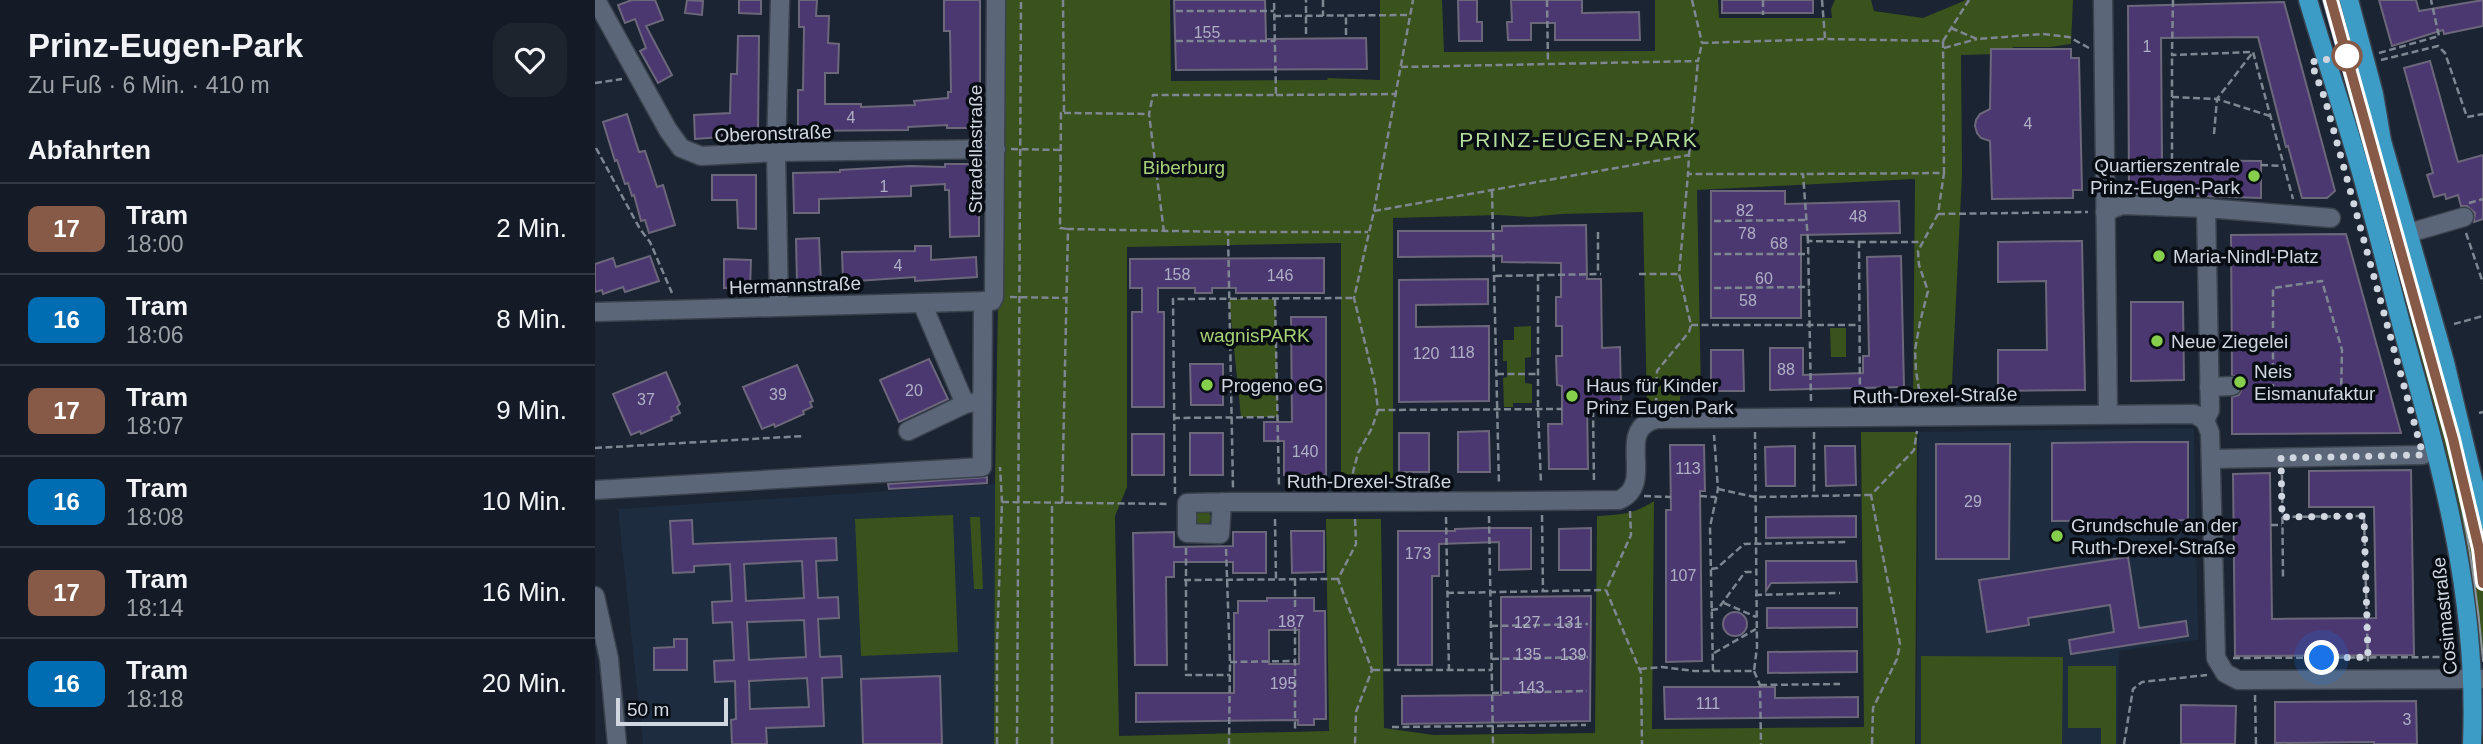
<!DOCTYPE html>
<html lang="de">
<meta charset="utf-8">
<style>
:root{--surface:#141b26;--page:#1d242e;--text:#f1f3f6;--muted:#9da1a7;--line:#333943}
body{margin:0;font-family:Arial,sans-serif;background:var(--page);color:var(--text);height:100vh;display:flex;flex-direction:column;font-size:26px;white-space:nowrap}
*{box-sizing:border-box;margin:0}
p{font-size:23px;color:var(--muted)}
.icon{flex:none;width:38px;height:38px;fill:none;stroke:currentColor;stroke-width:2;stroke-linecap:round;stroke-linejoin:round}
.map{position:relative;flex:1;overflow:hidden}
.side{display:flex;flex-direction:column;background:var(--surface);width:595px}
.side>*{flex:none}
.badge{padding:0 14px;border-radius:10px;font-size:24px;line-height:46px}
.scale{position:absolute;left:21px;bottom:18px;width:112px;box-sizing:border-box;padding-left:7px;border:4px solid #d0d7e1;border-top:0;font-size:19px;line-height:24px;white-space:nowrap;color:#d0d7e1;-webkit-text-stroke:5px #080d13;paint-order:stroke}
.you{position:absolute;width:35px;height:35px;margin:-18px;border:5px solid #fff;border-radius:50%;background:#1a73e8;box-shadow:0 0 0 10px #1a73e833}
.map>.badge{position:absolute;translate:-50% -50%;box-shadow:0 0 0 4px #fff}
h2{padding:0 28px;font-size:26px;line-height:63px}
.round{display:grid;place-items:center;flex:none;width:74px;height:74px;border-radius:21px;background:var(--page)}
.overview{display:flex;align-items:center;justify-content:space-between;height:119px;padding:0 28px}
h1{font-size:33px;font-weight:700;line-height:52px}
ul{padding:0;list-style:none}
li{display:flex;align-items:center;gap:21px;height:91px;padding:0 28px;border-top:2px solid var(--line)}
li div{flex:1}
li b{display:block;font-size:26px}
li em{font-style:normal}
li .badge{min-width:77px;font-weight:700;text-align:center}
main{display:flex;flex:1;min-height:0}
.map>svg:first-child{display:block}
.built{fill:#1e2c40}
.green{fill:#3a521b}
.building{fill:#4b3871;stroke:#6c677b;stroke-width:2;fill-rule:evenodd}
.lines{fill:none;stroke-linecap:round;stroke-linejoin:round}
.minor-casing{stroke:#3a424e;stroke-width:21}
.major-casing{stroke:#3a424e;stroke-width:21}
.path{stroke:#7e8692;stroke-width:2.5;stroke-dasharray:7 3.5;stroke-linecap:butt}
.minor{stroke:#5b6778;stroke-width:18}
.major{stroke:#3c9cc5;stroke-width:18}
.tram{stroke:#8b939f;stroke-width:2}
.line-casing{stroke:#fff;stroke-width:16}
.line{stroke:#865a46;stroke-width:10}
.walk{stroke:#d0d7e1;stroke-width:7;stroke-dasharray:0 12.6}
.stop-dot{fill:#fff;stroke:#865a46;stroke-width:3.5}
.poi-dot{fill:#86cf4c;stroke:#080d13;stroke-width:2.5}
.labels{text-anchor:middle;stroke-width:7;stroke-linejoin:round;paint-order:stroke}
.number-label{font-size:16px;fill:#afafc5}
.street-label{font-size:19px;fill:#d0d7e1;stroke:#080d13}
.poi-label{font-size:19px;fill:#d0d7e1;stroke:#080d13;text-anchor:start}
.park-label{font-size:19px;fill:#a8d278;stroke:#080d13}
.neighbourhood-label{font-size:21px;letter-spacing:2px;fill:#b3dc99;stroke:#080d13}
</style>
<main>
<section class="side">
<div class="overview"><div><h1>Prinz-Eugen-Park</h1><p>Zu Fuß · 6 Min. · 410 m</p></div><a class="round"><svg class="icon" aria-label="heart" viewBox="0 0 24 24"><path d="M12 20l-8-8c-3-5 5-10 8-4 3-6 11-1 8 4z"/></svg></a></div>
<h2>Abfahrten</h2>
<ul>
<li><span class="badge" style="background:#865a46;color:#fff">17</span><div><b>Tram</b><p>18:00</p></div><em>2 Min.</em></li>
<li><span class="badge" style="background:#006cb2;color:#fff">16</span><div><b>Tram</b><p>18:06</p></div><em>8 Min.</em></li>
<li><span class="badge" style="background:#865a46;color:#fff">17</span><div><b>Tram</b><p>18:07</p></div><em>9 Min.</em></li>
<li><span class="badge" style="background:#006cb2;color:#fff">16</span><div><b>Tram</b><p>18:08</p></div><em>10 Min.</em></li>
<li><span class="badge" style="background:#865a46;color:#fff">17</span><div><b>Tram</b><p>18:14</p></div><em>16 Min.</em></li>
<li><span class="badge" style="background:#006cb2;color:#fff">16</span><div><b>Tram</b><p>18:18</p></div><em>20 Min.</em></li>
</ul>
</section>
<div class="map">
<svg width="1888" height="744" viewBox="0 0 1888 744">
<rect width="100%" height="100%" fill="#1a2432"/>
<g class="built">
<polygon points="1599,428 1603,640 1524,651 1523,744 1321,744 1324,432"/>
<polygon points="400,484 399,744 48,744 23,509"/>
</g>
<g class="green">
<path d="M408 0H575L576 81 733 80 732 78 785 80V0H847L849 52 1060 51V0H1123L1124 18H1237L1236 9 1240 0H1276L1279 11 1328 18 1371 0H1478L1476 44 1455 47H1419L1402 54 1366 55 1367 174 1356 404H1318L1320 179 1102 190 1106 393 1085 396V409L1052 410 1048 212 966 214 935 217 904 215 798 218V482L746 483V243L532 247V487L520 516 524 736 734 731 731 519H786L789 728 839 735 1000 733 1002 516C1024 515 1040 514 1059 501L1057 729 1269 727 1266 432H1322L1320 744H399L400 484Z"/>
<polygon points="1771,89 1865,439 1886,533 1888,544 1888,654 1883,654 1746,97"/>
<polygon points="634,299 680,299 683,417 646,417"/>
<polygon points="936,326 936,357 930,358 930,383 937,384 937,403 918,403 918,407 909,407 908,378 912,377 912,361 908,361 908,340 919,340 919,327"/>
<polygon points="1235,328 1251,328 1251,357 1236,357"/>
<circle cx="608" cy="518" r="8"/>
<polygon points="358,515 363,652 266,656 260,519"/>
<polygon points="375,517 385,517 388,589 379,589"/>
<polygon points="1326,656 1468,657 1467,744 1326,744"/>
<polygon points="1473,666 1521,666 1521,744 1506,744 1506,728 1473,728"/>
</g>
<g class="building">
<polygon points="37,0 60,0 68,20 51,26 77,75 63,83 45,51 51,48 40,19 30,23 23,5"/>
<polygon points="92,0 108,1 107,15 90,13"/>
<polygon points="144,0 166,0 166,14 144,13"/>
<polygon points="204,0 222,0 221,16 234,16 233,43 244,44 243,73 230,73 230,104 266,104 266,107 320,105 319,101 353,98 353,92 356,92 355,31 349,31 349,0 385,0 385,128 352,128 352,125 313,127 313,130 203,131 203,90 208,90 209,27 204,27"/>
<polygon points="579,0 670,0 671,39 771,38 772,69 581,70"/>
<polygon points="863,0 882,0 882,22 887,22 887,41 864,41"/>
<polygon points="916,0 987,0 987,13 1044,12 1045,40 960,40 960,23 936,23 936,40 913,40 912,22 917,22"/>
<rect x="1127" y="0" width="91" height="13"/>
<polygon points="1784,0 1821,0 1824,11 1888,0 1888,26 1849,34 1848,30 1797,46"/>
<polygon points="1689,2 1740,191 1732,198 1707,198 1693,146 1691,147 1663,37 1566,38 1567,160 1666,161 1666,198 1534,194 1533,6"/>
<polygon points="143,36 164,36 163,135 126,135 126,137 100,139 99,115 135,113 136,74 142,74"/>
<polygon points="1396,49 1476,49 1476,58 1484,58 1487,190 1478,190 1478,198 1397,199 1395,141 1386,138 1382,133 1380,126 1381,120 1385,114 1395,109"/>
<polygon points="1835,61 1863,162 1888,155 1888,219 1879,222 1880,213 1872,206 1866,206 1863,195 1851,199 1850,194 1839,197 1832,175 1838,173 1809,68"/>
<polygon points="32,114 44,152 50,151 62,187 68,185 80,225 54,233 50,220 46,221 39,195 37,196 33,183 30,184 22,160 20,161 8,122"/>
<polygon points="350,164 383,164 383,190 375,190 375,213 384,213 384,236 355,237 354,190 350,190 350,184 316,186 316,196 224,199 224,213 199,213 198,173 245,172 245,170 315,166 350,167"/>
<polygon points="117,175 161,175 161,229 143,228 142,200 117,200"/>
<polygon points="1116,191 1190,191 1190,204 1304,201 1305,233 1206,235 1206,318 1116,318"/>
<polygon points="991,225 992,279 1006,279 1007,348 1025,347 1026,401 992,401 993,469 954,469 953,424 967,424 967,386 962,385 961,356 967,356 967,326 961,326 961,297 966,297 966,263 907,262 907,256 803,257 803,231 907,231 907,226"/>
<polygon points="1751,234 1806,433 1637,434 1637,397 1644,395 1648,386 1646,379 1637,375 1636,235"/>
<polygon points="224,238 226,283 202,284 201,239"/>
<polygon points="1487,241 1490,390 1403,391 1403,350 1452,350 1451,281 1403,282 1403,242"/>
<polygon points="320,246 336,246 336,260 381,257 382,277 320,281 320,277 248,282 247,252 320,251"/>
<polygon points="55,256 64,281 30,292 28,287 8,294 7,290 0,292 0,264 18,258 21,267"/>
<polygon points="1306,256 1309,387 1175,390 1175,348 1208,348 1208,375 1268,373 1268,356 1274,356 1272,257"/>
<polygon points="729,258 729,293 641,293 641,288 617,288 617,293 600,293 600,288 563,288 563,312 569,312 569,407 537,407 537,312 547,312 547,288 535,288 535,259"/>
<polygon points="129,259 156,260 155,289 129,288"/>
<polygon points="893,279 893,304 821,305 821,327 894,326 894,401 804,402 804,280"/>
<polygon points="1536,302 1588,302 1589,380 1536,381"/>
<polygon points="696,317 731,317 731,475 689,475 689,441 669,441 669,422 697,422"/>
<polygon points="1116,350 1148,350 1149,391 1116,391"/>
<polygon points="334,359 353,399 304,422 285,380"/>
<polygon points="595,364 628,364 628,405 596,405"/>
<polygon points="202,365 218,401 215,402 217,407 208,411 209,414 180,427 179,424 167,429 148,387"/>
<polygon points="71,372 85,404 82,407 85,413 76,417 77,420 46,434 45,431 36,435 18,394"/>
<polygon points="894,431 895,472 863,472 863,432"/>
<rect x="595" y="433" width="33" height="42"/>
<rect x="804" y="433" width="30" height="39"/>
<rect x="537" y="434" width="32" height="41"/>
<polygon points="1543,442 1593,442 1593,520 1457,521 1457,443"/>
<polygon points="1341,444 1415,444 1414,559 1341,559"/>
<polygon points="1075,445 1109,445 1110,491 1105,491 1107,661 1071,662 1071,510 1076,510"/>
<polygon points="1200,446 1200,486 1171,486 1170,447"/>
<polygon points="1230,446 1260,446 1261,485 1231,486"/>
<polygon points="1816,470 1819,655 1640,656 1638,474 1675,473 1677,619 1781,618 1779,507 1714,507 1714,471"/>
<polygon points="392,477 392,483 294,489 293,484"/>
<polygon points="1261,516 1261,537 1171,538 1171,517"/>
<path d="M97 520 98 544 241 538 242 560 221 561 223 598 243 597 244 618 223 619 225 657 246 656 247 677 227 678 229 726 171 728 172 744H137L136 720 141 719 140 681 120 682 119 661 139 660 137 622 118 623 117 602 137 601 135 564 99 566V572L78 573 75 521ZM207 561 209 598 151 601 149 564ZM209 620 211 657 154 660 152 622ZM212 678 214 707 155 709 154 681Z"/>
<polygon points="888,528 936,528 936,569 904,570 904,542 844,544 844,576 837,576 837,665 803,665 803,531 860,531 860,529"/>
<polygon points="996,528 996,570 964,570 964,529"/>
<polygon points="696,531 729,531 729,572 697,573"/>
<polygon points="579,532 579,547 638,546 638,532 671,532 671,573 638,573 638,562 579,562 579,577 571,577 572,665 540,665 538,533"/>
<polygon points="1533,557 1544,628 1591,621 1593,636 1476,654 1474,640 1519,632 1515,605 1433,618 1434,625 1392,632 1384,580"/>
<polygon points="1171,561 1261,561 1262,582 1176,583 1171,591"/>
<polygon points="996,596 995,721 807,724 807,696 906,695 906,597"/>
<path d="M672 598H719V611H730L731 719H719V725H703V720L541 722V693H639V613H643V601H672ZM674 630H704V664H674Z"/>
<polygon points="1172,608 1262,608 1262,627 1172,628"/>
<circle cx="1140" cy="624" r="12"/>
<polygon points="79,639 92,639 92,670 59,670 59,648 79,647"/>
<polygon points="1262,651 1262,672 1173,673 1173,652"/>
<polygon points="345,676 347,744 268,744 266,679"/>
<polygon points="1069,687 1180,687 1180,698 1263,697 1263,717 1070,719"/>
<polygon points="1821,701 1822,744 1779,744 1779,742 1680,743 1680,702"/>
<polygon points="1586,705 1641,706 1640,744 1586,744"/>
</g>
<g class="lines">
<g class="minor-casing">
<g id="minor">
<polyline points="1,0 73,130 86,148 106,156 181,152 401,149"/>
<polyline points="1508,0 1513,414"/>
<polyline points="1510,212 1527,205 1611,208"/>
<polyline points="1814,233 1869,217"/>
<polyline points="327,303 370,404"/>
<polyline points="184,306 181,152 185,0"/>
<polyline points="0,312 397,301 399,297 401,0"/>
<polyline points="1614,387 1637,386"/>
<polyline points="1610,420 1615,410 1611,208 1736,218"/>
<polyline points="313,431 370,404 381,402"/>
<polyline points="1616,459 1828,455"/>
<polyline points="0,490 387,467 388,301"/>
<path d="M627 502 625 534 592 533V503L639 502C767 502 896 502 1024 500 1062 484 1018 429 1062 419L1599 414 1610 420 1615 433 1621 658 1630 673 1643 680 1888 679"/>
<polyline points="0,596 14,659 22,744"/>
</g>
</g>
<g class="major-casing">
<g id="major">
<path d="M1713 0C1728 51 1745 101 1760 152 1779 215 1794 279 1811 342 1849 479 1883 600 1877 744"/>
<polyline points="1754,0 1779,94 1787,141 1850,362 1888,521"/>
</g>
</g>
<g class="path">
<polyline points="468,0 469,113 466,113 465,228 473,229"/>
<polyline points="728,0 728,16"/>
<polyline points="952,0 953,63"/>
<polyline points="1097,0 1107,43"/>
<polyline points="1168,0 1168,15"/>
<polyline points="1227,0 1230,38"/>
<polyline points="1578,0 1577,55 1658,52 1698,199"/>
<polyline points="581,11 679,11"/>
<polyline points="679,16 814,15"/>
<polyline points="1356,28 1382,39 1448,34 1474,37 1494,48"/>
<polyline points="711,34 711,0"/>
<polyline points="751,35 751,15"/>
<polyline points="581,41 680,41"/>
<polyline points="1348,41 1374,0"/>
<polyline points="1349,48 1382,39"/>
<polyline points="1784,53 1844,36 1836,0"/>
<polyline points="1786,60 1843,46 1850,53 1872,117 1888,114"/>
<polyline points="806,67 1103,61 1107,43 1231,39 1348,41 1349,173 1208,174"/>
<polyline points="0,83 27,79"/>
<polyline points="681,95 802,94"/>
<polyline points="1577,97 1622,99 1658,52"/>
<polyline points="469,113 554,114"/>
<polyline points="1619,134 1622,99 1675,116"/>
<polyline points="1,148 45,229 55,242 77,293"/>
<polyline points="416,149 466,150"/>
<polyline points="1094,155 1103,61"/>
<polyline points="1577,160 1577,55"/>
<polyline points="1527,164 1534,165"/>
<polyline points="1666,165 1687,166"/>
<polyline points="897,191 904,485"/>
<polyline points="1874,203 1888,199"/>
<polyline points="779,211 1094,155 1093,174"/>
<polyline points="1343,214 1493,212"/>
<polyline points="1119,221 1210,220"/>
<polyline points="569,232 554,114 558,95 681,95 679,0"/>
<polyline points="633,232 773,232"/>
<polyline points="1003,232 1003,273"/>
<polyline points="1871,233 1888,283"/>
<polyline points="1264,242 1327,242"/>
<polyline points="1119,254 1214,254"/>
<polyline points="943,274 943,409 946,484"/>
<polyline points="1044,274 1084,274"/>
<polyline points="900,276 1006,274"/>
<polyline points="1119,288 1214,287"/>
<polyline points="415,297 471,298"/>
<polyline points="680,299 684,488"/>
<polyline points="1859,324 1888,316"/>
<polyline points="1096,325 1264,325"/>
<polyline points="902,374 943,374"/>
<polyline points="1673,386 1678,386 1678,288 1727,281 1747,350 1746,395 1679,396 1678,386"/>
<polyline points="1216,401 1213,241 1264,242 1265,403"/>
<polyline points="1326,401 1321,371 1320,350 1325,322 1333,291 1324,265 1323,251 1343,214 1349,173"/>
<polyline points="1061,405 1062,371 1094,332 1096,325 1084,274 1093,174 1208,174 1213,241"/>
<polyline points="783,410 967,409"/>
<polyline points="992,410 1027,411 1037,415"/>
<polyline points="998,410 999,483"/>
<polyline points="1884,413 1888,412"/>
<polyline points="578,418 683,417"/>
<polyline points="1219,432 1219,496"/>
<polyline points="0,448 209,436"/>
<polyline points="1687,475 1688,577"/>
<polyline points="759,484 758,472 763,453 777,428 783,410 780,384 759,298 779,211 818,0"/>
<polyline points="1123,489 1160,497 1276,495"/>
<polyline points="580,494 578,299 758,298"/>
<polyline points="1049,496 1076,497"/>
<polyline points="1105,496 1121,497"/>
<polyline points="407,502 575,504"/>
<polyline points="467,503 473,229 633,232 638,488"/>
<polyline points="1035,511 1036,535 1011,590 1046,673 1047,744"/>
<polyline points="947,515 948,592"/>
<polyline points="894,516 898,744"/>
<polyline points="851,517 854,671"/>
<polyline points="1687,517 1769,516 1773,663"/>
<polyline points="680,519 681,579"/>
<polyline points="760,519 761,544 743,579 777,670 761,712 760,744"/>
<polyline points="1676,525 1687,525"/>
<polyline points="591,548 591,675 635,675"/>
<polyline points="631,549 635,662 634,744"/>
<polyline points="1116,569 1122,568 1149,544 1252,542"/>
<polyline points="700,579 700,611"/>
<polyline points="589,580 743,579"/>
<polyline points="852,593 1010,590"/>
<polyline points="1160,595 1245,593"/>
<polyline points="1129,603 1161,617"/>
<polyline points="1116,610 1123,609 1150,572 1160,572"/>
<polyline points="896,626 993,624"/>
<polyline points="700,627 700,730"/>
<polyline points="1119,653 1161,629"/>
<polyline points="1638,658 1858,657"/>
<polyline points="897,659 993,657"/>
<polyline points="635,662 700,661"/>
<polyline points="1045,669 1067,667 1099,671 1159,671 1162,647 1160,432"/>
<polyline points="778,670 897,670"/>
<polyline points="1118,671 1115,527 1123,489 1119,435"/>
<polyline points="1159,671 1165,685 1166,744"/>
<polyline points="1165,685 1245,684"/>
<polyline points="897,693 992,691"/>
<polyline points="1660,695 1661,744"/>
<polyline points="797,727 991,725"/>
<polyline points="402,744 402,644 407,502 405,467"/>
<polyline points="422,744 426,0"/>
<polyline points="457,744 457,503"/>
<polyline points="1277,744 1278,708 1302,659 1305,644 1276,495 1319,450 1322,431"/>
<polyline points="1529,744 1538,689 1547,682 1612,675"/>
</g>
<use href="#minor" class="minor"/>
<use href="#major" class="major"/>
<path class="tram" d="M1728 0 1852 441C1870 514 1882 586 1888 661"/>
</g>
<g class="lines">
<g class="line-casing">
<polyline id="line" points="1736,0 1858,439 1884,549 1888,583"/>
</g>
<use href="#line" class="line"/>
<polyline class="walk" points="1727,658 1773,657 1769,516 1687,517 1686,458 1828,455 1730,99 1716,62 1752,56"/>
</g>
<circle class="stop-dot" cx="1752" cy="56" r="14"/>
<g class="poi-dot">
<circle cx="1659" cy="176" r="7"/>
<circle cx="1564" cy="256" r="7"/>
<circle cx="1562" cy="341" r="7"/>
<circle cx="1645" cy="382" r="7"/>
<circle cx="612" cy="385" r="7"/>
<circle cx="977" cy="396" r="7"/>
<circle cx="1462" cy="536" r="7"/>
</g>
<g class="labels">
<g class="number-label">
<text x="612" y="38">155</text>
<text x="1552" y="52">1</text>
<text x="256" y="123">4</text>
<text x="1433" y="129">4</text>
<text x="289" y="192">1</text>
<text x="1150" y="216">82</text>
<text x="1263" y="222">48</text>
<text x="1152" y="239">78</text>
<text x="1184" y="249">68</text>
<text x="303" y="271">4</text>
<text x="582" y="280">158</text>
<text x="685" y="281">146</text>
<text x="1169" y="284">60</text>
<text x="1153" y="306">58</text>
<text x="867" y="358">118</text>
<text x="831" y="359">120</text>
<text x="1191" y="375">88</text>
<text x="319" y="396">20</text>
<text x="183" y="400">39</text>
<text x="51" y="405">37</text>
<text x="710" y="457">140</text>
<text x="1093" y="474">113</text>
<text x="1378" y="507">29</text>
<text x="823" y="559">173</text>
<text x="1088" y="581">107</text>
<text x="696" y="627">187</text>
<text x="932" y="628">127</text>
<text x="974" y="628">131</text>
<text x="933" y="660">135</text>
<text x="978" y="660">139</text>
<text x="688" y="689">195</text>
<text x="936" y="693">143</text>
<text x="1113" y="709">111</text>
<text x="1812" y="725">3</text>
</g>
<g class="street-label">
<text transform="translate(178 133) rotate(-2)" y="7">Oberonstraße</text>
<text transform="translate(380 149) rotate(-90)" y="7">Stradellastraße</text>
<text transform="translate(200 285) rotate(-2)" y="7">Hermannstraße</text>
<text transform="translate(1340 395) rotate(-1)" y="7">Ruth-Drexel-Straße</text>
<text x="774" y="488">Ruth-Drexel-Straße</text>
<text transform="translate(1849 616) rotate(-96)" y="7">Cosimastraße</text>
</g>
<g class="poi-label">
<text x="1645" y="172" text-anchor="end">Quartierszentrale<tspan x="1645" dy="22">Prinz-Eugen-Park</tspan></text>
<text x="1578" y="263">Maria-Nindl-Platz</text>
<text x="1576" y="348">Neue Ziegelei</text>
<text x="1659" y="378">Neis<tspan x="1659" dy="22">Eismanufaktur</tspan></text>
<text x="626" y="392">Progeno eG</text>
<text x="991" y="392">Haus für Kinder<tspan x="991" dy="22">Prinz Eugen Park</tspan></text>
<text x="1476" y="532">Grundschule an der<tspan x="1476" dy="22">Ruth-Drexel-Straße</tspan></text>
</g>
<g class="park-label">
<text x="589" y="174">Biberburg</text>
<text x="660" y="342">wagnisPARK</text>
</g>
<g class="neighbourhood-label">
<text x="984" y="147">PRINZ-EUGEN-PARK</text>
</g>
</g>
</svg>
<div class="scale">50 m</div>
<div class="you" style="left:1727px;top:658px"></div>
</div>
</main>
